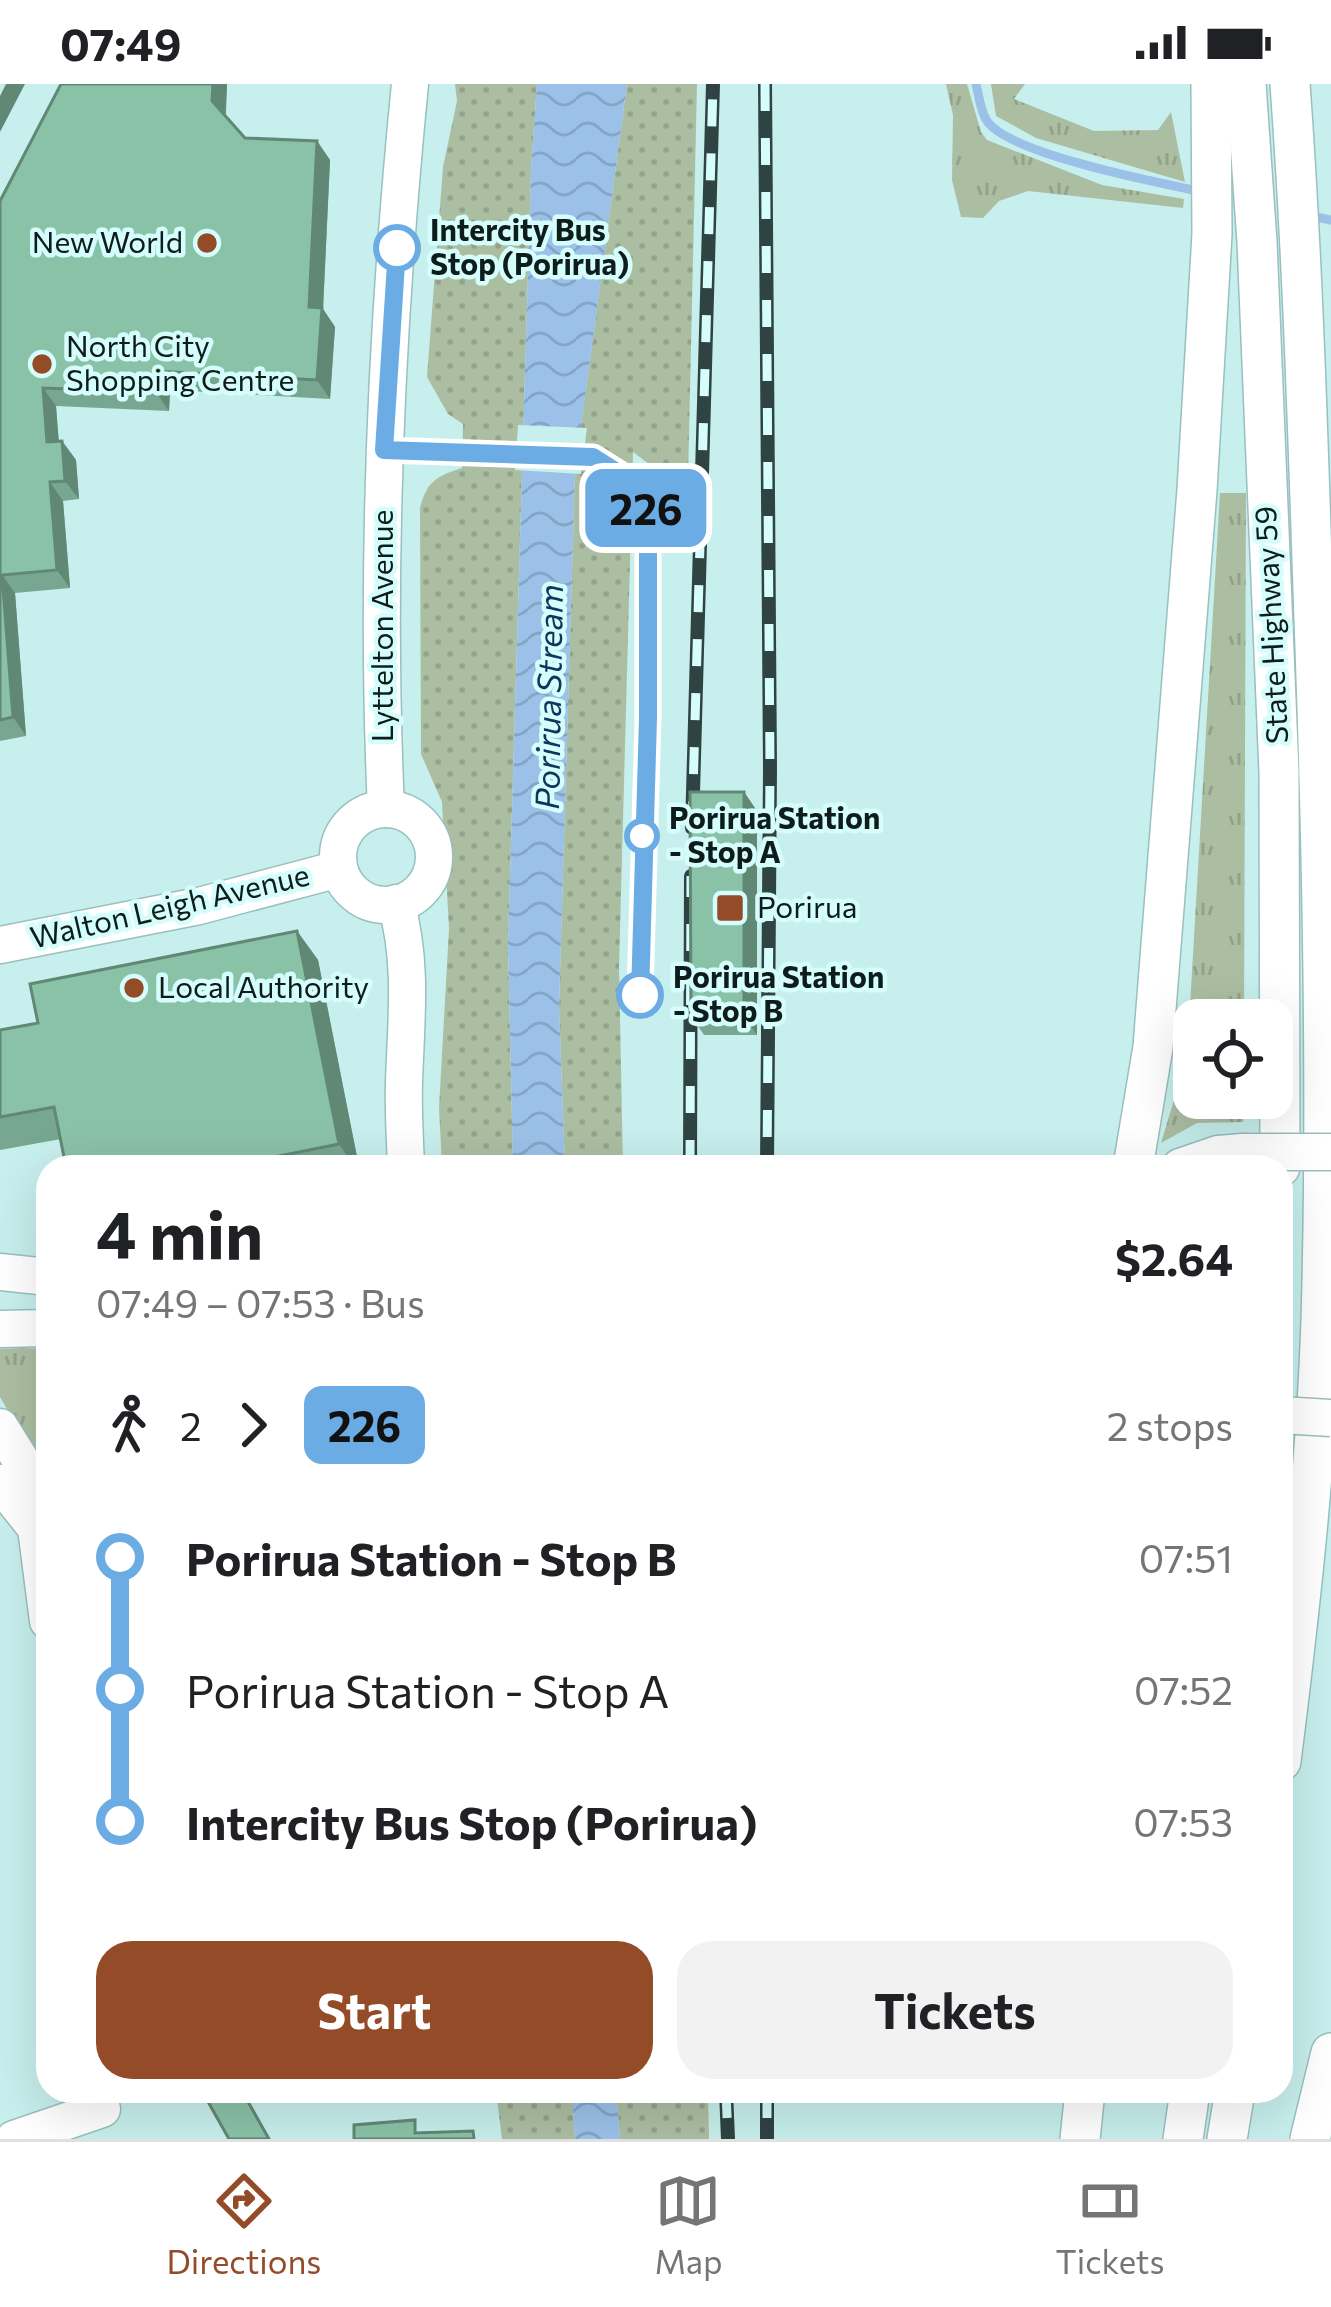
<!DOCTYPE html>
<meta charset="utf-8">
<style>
:root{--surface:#fff;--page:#f2f2f2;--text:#202124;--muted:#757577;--line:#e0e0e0;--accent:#934b28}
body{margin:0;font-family:Commissioner,sans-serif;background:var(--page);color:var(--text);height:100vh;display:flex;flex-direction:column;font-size:45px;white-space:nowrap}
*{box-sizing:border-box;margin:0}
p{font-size:39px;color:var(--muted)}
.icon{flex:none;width:66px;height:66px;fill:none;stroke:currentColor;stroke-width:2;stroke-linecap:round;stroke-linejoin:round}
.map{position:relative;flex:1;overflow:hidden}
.details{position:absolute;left:36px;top:1071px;width:1257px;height:948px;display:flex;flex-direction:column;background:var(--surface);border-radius:36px;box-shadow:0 12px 48px #0002}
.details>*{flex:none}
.badge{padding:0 24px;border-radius:18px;font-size:42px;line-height:78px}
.tools{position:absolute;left:1173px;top:915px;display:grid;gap:24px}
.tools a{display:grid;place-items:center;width:120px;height:120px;border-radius:24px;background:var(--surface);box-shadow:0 12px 48px #0002;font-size:60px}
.map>.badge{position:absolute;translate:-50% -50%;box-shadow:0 0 0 6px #fff}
.legs{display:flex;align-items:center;gap:18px;height:132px;padding:0 60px;font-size:39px}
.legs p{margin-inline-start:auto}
.head{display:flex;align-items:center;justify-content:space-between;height:204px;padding:0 60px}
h1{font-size:66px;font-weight:700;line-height:90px}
.primary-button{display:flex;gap:24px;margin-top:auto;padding:24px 60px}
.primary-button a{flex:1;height:138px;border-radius:36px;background:var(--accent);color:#fff;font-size:48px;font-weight:700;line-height:138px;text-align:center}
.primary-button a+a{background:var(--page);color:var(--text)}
ul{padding:0 60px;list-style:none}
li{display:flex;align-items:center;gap:42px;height:132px;font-size:45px}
li i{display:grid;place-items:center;width:18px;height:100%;margin:0 15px;background:currentColor}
li i::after{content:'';width:30px;height:30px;margin:-15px;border:9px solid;border-radius:50%;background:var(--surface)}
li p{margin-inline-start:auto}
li:first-child i{background:linear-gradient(#0000 50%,currentColor 0)}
li:last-child i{background:linear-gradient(currentColor 50%,#0000 0)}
.status{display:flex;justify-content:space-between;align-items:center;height:84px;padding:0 60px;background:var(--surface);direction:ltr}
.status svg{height:33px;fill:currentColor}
.menu{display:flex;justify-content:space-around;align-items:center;height:168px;border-top:3px solid var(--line);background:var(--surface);font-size:33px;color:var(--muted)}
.menu a{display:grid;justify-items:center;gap:6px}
.menu .selected{color:var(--accent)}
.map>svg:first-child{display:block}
.grass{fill:url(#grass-tufts)}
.park{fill:url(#park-dots)}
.water{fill:url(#water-waves)}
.pier{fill:#c7efed}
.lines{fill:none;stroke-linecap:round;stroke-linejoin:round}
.stream{stroke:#9cc1e9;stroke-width:9}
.secondary-casing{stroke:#99c0be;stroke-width:39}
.primary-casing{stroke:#99c0be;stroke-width:42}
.secondary{stroke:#fff;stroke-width:36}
.primary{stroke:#fff;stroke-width:39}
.rail-casing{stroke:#2f4342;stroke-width:14}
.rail{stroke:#d4fdfb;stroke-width:9;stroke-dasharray:27;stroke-linecap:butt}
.secondary-bridge-casing{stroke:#99c0be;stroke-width:39;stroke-linecap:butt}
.secondary-bridge{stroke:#fff;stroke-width:36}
.wall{fill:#77a790}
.shaded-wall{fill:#618875}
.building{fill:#8ac2a7;stroke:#618875;stroke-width:3}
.line-1-casing{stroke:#fff;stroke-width:27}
.line-1{stroke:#6cace4;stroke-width:18}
.poi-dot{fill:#934b28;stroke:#d4fdfb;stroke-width:4.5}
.stop-1-dot{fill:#fff;stroke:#6cace4;stroke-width:6}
.labels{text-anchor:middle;stroke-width:9;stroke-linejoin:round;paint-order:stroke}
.stop-label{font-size:30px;font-weight:bold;fill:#0e1d1c;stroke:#d4fdfb;text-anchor:start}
.poi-label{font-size:30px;fill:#0e1d1c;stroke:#d4fdfb;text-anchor:start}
.street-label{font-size:30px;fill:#0e1d1c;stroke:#d4fdfb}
.water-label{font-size:33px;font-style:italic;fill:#0f355b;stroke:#d4fdfb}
</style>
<div class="status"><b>07:49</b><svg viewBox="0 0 49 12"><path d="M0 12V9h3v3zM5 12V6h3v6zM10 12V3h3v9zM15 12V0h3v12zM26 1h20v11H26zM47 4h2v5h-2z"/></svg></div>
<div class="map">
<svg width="1331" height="2055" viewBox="0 0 1331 2055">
<defs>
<pattern id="grass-tufts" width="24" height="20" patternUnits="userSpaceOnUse" patternTransform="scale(3)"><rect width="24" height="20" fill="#acbea2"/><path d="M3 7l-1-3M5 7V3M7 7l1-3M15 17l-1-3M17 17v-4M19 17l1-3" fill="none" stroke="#93a38b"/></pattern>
<pattern id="park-dots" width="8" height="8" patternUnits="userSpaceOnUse" patternTransform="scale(3)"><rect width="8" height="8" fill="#acbea2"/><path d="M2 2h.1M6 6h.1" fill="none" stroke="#93a38b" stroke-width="1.8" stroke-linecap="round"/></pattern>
<pattern id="water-waves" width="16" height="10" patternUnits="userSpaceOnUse" patternTransform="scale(3)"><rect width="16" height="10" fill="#9cc1e9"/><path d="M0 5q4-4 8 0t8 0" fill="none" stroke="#85a5c7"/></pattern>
</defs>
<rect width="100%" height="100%" fill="#c7efed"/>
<g class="grass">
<polygon points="946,0 967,0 981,48 987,56 1102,101 1184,115 1183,124 1028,107 999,117 983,134 961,133 952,96 953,31"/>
<polygon points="991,0 1025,0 1014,15 1094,47 1158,46 1171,28 1185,98 1036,54 996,32"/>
<polygon points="1220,409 1246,409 1244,936 1194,936 1194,1014 1243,1014 1243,1038 1197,1039 1161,1059 1187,973"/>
<polygon points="23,1264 48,1265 48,1312 34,1371 0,1313 0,1265"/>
</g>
<g class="park">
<path d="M455 0H537L531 87 508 859 513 1083H442L439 1024 449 845 442 718 421 670 420 424C427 397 437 392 462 384L463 340 448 330 427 293 443 83 457 17Z"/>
<polygon points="627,0 697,0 688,395 664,405 649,380 633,368 619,883 623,1083 565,1083 559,923 575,387"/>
<polygon points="496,2007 572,2007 575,2055 502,2055"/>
<polygon points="616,2007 708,2007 709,2055 620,2055"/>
</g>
<g class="water">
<polygon points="537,0 627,0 575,388 559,923 565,1083 513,1083 508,859 531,87"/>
<polygon points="572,2007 616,2007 620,2055 575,2055"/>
</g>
<polygon class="pier" points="518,341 587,344 581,390 515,386"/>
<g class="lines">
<g class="stream">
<path d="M976 0C979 11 980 27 987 37 1009 70 1160 99 1203 108"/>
<polyline points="1307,131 1331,136"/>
</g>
<g class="secondary-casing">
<g id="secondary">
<path d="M386 725C375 483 386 242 410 0"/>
<circle cx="386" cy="773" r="48"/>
<path d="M396 819C413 879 406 936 404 998 403 1026 405 1055 406 1083"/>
<polyline points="0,861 199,822 339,785"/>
<polyline points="1180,1083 1218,1070 1243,1068"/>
<polyline points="0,1188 48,1193"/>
<polyline points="0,1245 48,1244"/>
<polyline points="0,1343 37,1402 36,1444 48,1537"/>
<polyline points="0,1399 36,1444"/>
<polyline points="14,2055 102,2025"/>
</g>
</g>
<g class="primary-casing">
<g id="primary">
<polyline points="1246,0 1257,158 1279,688 1280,1083"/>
<polyline points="1133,1083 1153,963 1197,406 1212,150 1211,0"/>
<path d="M1281 1677C1301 1518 1319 1358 1322 1198 1327 977 1322 756 1314 535 1308 357 1303 178 1290 0"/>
<polyline points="1080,2055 1085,2007"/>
<polyline points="1183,2055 1190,2007"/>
<polyline points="1227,2055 1235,2007"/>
<polyline points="1310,2055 1331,1969"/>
</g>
</g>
<use href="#secondary" class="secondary"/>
<use href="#primary" class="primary"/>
<g class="rail-casing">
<g id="rail">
<polyline points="765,0 770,684 767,1083"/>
<polyline points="692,744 713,0"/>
<polyline points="690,1083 691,792"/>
<polyline points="726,2007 728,2055"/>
<polyline points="767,2007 767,2055"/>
</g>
</g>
<use href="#rail" class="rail"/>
<g class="secondary-bridge-casing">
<g id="secondary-bridge">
<polyline points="1243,1068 1331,1068"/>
<polyline points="1281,1331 1331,1334"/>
</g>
</g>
<use href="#secondary-bridge" class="secondary-bridge"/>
</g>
<g class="wall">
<polygon points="61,0 227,0 226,32 245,54 317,57 330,76 323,225 335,243 330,315 170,306 169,327 56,322 59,358 62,357 76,376 79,415 63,417 70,504 15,509 26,652 0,657 0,117"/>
<polygon points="744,708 757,727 757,951 704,951 691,932"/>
<polygon points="297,847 318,876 359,1083 66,1083 61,1055 0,1066 0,946 38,939"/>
</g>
<g class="shaded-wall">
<polygon points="6,0 25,0 0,48 0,12"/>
<polygon points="213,0 227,0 225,36 212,17"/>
<polygon points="317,57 330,76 323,225 335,243 330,315 317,296 309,223"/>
<polygon points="157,287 170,306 169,327 156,308"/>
<polygon points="43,304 56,322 60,377 47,358"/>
<polygon points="62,357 76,376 79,415 65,397"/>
<polygon points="50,398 63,417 70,504 57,486"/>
<polygon points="2,491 15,509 26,652 13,633"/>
<polygon points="744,708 757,727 757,951 744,932"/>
<polygon points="297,847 318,876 359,1083 355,1083 339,1060"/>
</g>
<g class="building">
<polygon points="61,0 213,0 212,17 245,54 317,57 309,223 322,224 317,296 157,287 156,308 43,304 47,358 62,357 65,397 50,398 57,486 2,491 13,633 0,636 0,117"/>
<polygon points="690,708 744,708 744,932 691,932"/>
<polygon points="297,847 339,1060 224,1083 66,1083 54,1023 0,1033 0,946 38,939 30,900"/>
<polygon points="202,2007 242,2007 269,2055 229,2055"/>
<polygon points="415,2036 415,2049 473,2047 474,2055 354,2055 354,2041"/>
</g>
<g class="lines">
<g class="line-1-casing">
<polyline id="line-1" points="397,164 384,366 593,373 634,399 648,430 648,634 640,911"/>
</g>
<use href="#line-1" class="line-1"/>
</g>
<g class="poi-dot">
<circle cx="207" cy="159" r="12"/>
<circle cx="42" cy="280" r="12"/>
<rect x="715" y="809" width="30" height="30" rx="6"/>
<circle cx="134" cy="904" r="12"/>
</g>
<g class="stop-1-dot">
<circle cx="397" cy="164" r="21"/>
<circle cx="642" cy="752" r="15"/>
<circle cx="640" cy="911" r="21"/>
</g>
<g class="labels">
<g class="stop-label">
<text x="430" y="157">Intercity Bus<tspan x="430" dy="34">Stop (Porirua)</tspan></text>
<text x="669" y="745">Porirua Station<tspan x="669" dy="34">- Stop A</tspan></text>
<text x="673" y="904">Porirua Station<tspan x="673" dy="34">- Stop B</tspan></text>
</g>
<g class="poi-label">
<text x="183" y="169" text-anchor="end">New World</text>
<text x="66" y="273">North City<tspan x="66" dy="34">Shopping Centre</tspan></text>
<text x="757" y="834">Porirua</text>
<text x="158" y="914">Local Authority</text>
</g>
<g class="street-label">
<text transform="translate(1272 541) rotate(-93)" y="10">State Highway 59</text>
<text transform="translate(383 542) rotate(-90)" y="10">Lyttelton Avenue</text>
<text transform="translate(170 823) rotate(-13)" y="10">Walton Leigh Avenue</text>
</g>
<g class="water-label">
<text transform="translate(549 613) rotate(-89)" y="12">Porirua Stream</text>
</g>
</g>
</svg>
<div class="tools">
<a><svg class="icon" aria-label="locate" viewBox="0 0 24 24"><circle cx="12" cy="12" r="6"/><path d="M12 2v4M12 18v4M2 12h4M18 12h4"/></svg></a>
</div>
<b class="badge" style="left:646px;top:424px;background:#6cace4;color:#111">226</b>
<section class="details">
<div class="head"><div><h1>4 min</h1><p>07:49 – 07:53 · Bus</p></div><b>$2.64</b></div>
<div class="legs"><svg class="icon" aria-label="walk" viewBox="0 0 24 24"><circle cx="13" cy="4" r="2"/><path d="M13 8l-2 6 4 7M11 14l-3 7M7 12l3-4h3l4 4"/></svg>2<svg class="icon" aria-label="forward" viewBox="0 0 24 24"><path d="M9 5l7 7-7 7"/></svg><b class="badge" style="background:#6cace4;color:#111">226</b><p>2 stops</p></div>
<ul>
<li><i style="color:#6cace4"></i><b>Porirua Station - Stop B</b><p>07:51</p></li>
<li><i style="color:#6cace4"></i><span>Porirua Station - Stop A</span><p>07:52</p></li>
<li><i style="color:#6cace4"></i><b>Intercity Bus Stop (Porirua)</b><p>07:53</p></li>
</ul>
<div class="primary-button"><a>Start</a><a>Tickets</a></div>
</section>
</div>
<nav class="menu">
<a class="selected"><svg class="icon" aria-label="directions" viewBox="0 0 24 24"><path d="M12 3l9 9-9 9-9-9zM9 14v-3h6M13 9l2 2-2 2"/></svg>Directions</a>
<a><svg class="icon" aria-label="map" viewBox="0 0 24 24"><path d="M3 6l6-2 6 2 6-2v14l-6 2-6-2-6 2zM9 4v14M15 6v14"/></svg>Map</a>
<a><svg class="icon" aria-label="tickets" viewBox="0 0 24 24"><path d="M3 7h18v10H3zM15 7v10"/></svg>Tickets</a>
</nav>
